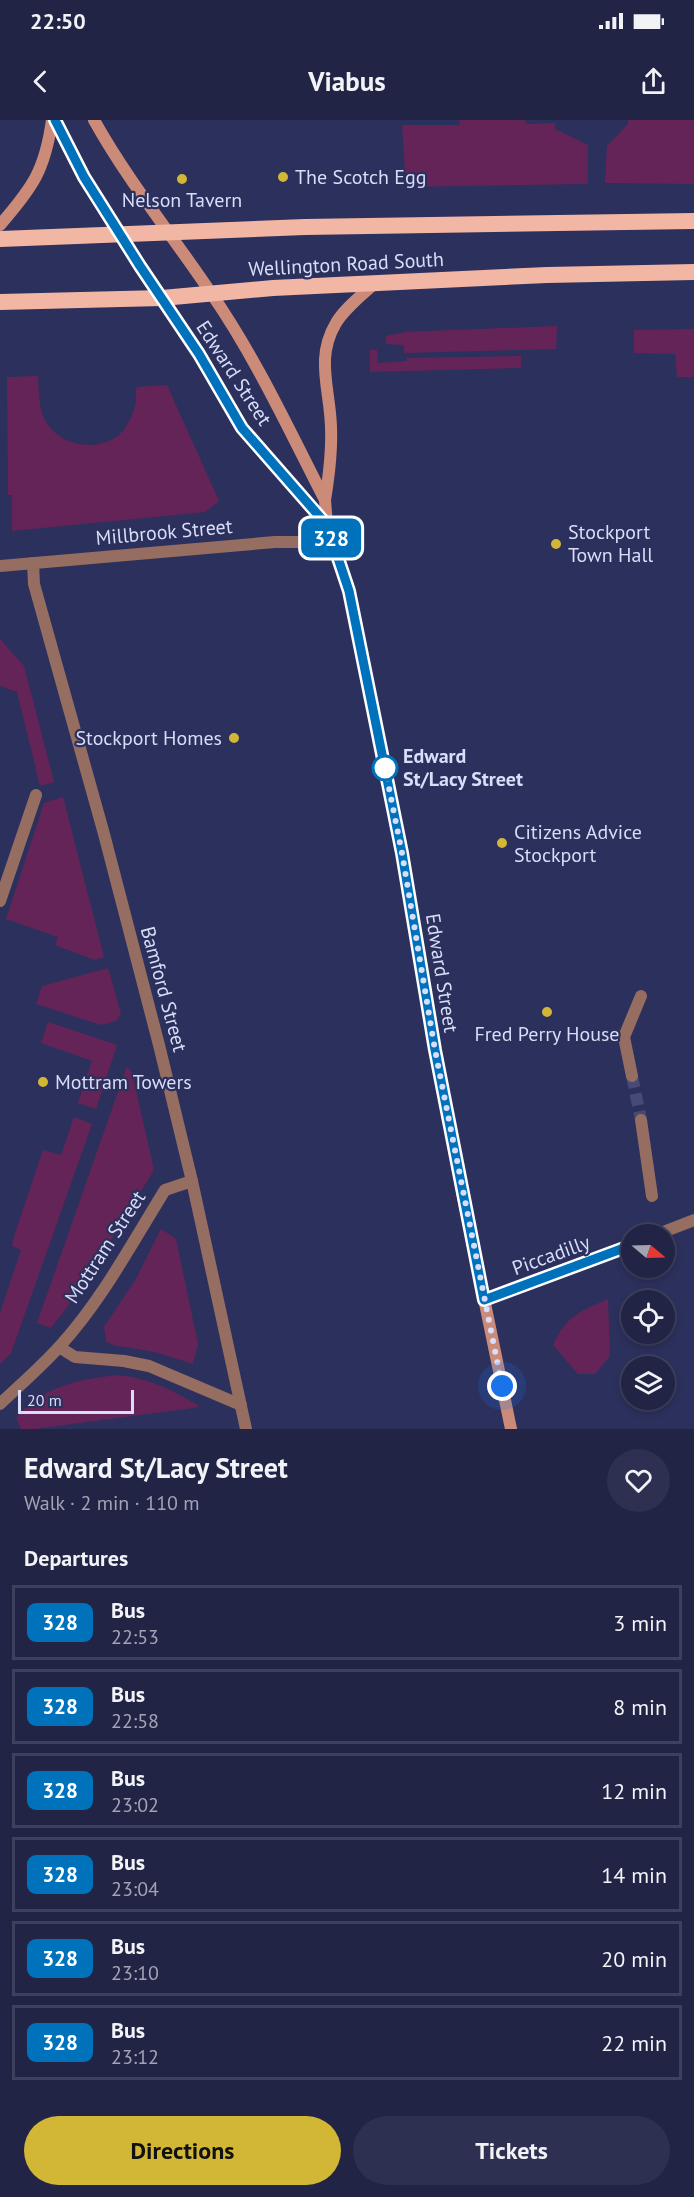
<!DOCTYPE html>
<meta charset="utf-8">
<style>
:root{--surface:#212445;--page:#2d3050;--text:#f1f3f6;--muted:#a2a4b3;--line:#3e415e;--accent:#d2b736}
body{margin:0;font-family:"PT Sans",sans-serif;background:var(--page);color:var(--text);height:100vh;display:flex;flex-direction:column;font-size:22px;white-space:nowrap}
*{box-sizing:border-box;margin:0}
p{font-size:20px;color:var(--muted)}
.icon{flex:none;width:33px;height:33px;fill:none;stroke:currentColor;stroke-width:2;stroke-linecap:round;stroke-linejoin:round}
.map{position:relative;height:1309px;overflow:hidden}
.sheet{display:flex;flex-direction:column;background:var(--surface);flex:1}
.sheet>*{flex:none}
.badge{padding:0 12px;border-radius:9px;font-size:21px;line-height:39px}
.needle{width:39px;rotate:109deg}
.buttons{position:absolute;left:621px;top:1104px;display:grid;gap:12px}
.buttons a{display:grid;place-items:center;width:54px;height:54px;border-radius:50%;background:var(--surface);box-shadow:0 3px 9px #0003,0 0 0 2px var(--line);font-size:30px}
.scale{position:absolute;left:18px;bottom:15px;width:116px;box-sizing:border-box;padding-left:6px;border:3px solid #d8ddf9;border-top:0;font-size:16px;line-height:21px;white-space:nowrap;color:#d8ddf9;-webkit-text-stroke:4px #2c305c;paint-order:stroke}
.you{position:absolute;width:30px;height:30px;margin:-15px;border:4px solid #fff;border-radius:50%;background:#1a73e8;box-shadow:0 0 0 9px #1a73e833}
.map>.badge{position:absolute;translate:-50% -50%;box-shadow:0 0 0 3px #fff}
h2{padding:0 24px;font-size:22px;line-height:54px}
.round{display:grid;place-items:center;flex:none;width:63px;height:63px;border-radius:32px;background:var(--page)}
.summary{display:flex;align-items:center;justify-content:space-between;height:102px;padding:0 24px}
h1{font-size:28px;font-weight:800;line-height:45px}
.primary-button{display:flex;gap:12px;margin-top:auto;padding:12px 24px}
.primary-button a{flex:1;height:69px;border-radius:36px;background:var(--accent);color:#111;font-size:24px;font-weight:800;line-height:69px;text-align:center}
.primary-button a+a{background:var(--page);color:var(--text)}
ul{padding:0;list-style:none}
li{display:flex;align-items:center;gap:18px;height:75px;margin:0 12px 9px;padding:0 12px;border:3px solid var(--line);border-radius:0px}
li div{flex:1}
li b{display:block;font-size:22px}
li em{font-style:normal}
li .badge{min-width:66px;font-weight:700;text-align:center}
.status{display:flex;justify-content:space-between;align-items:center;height:42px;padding:0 30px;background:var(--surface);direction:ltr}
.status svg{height:16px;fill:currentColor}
header{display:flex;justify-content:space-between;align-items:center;height:78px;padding:0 24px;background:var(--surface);font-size:27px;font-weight:800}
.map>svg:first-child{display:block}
.green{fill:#652457}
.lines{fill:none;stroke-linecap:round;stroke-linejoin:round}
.pedestrian-tunnel{stroke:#464a74;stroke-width:12;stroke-dasharray:12 6;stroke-linecap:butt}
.pedestrian{stroke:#956d61;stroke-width:12}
.minor{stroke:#956d61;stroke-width:12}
.secondary{stroke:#cb8b78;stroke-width:12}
.trunk{stroke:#f2b6a4;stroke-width:16}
.line-casing{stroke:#fff;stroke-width:14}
.line{stroke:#0072bc;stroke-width:9}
.walk{stroke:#d8ddf9;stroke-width:6;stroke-dasharray:0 10.8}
.poi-dot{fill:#d2b736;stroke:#2c305c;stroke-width:2}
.stop-dot{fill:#fff;stroke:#0072bc;stroke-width:3}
.labels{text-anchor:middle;stroke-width:4.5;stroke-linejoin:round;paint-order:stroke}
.poi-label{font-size:20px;fill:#d8ddf9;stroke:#2c305c;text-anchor:start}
.street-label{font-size:20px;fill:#d8ddf9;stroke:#2c305c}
.stop-label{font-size:20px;font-weight:bold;fill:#d8ddf9;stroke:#2c305c;text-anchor:start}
</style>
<div class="status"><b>22:50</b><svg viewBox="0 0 49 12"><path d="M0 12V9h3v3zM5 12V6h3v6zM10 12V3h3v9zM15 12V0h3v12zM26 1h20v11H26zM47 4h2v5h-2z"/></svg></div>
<header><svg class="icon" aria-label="back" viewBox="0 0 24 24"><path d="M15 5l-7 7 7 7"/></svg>Viabus<svg class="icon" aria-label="share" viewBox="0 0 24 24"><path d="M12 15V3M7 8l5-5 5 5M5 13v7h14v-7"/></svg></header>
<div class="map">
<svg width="694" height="1309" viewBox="0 0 694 1309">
<rect width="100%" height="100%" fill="#2c305c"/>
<g class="green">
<polygon points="460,0 525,0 526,4 555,3 555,9 588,25 588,64 406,67 402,5 459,5"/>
<polygon points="628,0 694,0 694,64 605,63 607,26 628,4"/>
<polygon points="557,206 556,229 404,233 404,225 386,224 386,216 405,212"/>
<polygon points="694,209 694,257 677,257 675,234 634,233 634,210"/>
<polygon points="370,230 377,230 378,243 407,241 407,238 521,236 521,248 370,252"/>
<path d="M38 256C39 272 38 288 46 302 61 329 108 334 126 307 130 300 135 290 136 281 136 276 135 272 137 267L167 265 219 381 205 392 12 411V375H8L7 257Z"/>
<polygon points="0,519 24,546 54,662 40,666 17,572 0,566"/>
<polygon points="63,677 104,837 95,840 55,825 58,817 6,799 44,683"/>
<polygon points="108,848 121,894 116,901 101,905 36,884 42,866"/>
<polygon points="48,902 117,925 96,989 78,983 92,941 41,923"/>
<polygon points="127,946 132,953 154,1050 80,1170 51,1208 37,1203"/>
<polygon points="74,997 92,1004 11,1233 0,1244 0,1193 21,1130 12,1126 14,1116 43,1030 61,1035"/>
<polygon points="161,1109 176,1119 198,1224 193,1244 155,1232 113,1225 106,1221 104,1207 136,1159"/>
<path d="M608 1179 610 1236 595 1254H578L553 1225C567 1195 579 1192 608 1179Z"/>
<path d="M117 1255C149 1258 173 1270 200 1287L35 1309H21L16 1298C43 1266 77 1260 117 1255Z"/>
</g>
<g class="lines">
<polyline class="pedestrian-tunnel" points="632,956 641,1000"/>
<g class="pedestrian">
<polyline points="0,781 36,675"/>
<polyline points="632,956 624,917 641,876"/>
<polyline points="641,1000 652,1076"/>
</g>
<g class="minor">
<polyline points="33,443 34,464 104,714 159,925 192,1061 246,1309"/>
<polyline points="0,446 275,422 332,422"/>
<polyline points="658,1114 694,1100"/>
<polyline points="484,1180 632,1125"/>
<polyline points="59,1227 75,1237 124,1241 149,1246 241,1285"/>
<path d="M0 1284C20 1265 41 1247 60 1226 102 1180 132 1123 165 1070L192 1061"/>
</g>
<g class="secondary">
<polyline points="55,0 84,58 132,134 199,234 242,308 327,405"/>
<path d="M94 0C128 61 172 115 211 173 256 238 289 310 325 380L327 405 349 471 402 733 435 930 464 1082 511 1309"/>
<path d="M0 105C33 67 45 50 52 0"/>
<path d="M325 380C329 356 332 332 331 307 330 269 315 238 336 203 345 188 362 175 375 163"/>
</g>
<g class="trunk">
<polyline points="0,119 305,107 694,101"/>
<polyline points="0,182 162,178 273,168 547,155 694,152"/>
</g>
</g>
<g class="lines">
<g class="line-casing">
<polyline id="line" points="55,0 84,57 140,146 199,234 242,308 327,405 349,471 402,733 435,930 484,1180 632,1125"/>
</g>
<use href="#line" class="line"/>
<polyline class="walk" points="385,648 402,733 435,930 502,1266"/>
</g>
<g class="poi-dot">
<circle cx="283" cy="57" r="6"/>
<circle cx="182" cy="59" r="6"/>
<circle cx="556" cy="424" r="6"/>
<circle cx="234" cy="618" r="6"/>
<circle cx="502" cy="723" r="6"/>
<circle cx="547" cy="892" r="6"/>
<circle cx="43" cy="962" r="6"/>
</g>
<circle class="stop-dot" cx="385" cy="648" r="12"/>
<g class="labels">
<g class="poi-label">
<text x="295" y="64">The Scotch Egg</text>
<text x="182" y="87" text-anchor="middle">Nelson Tavern</text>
<text x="568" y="419">Stockport<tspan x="568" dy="23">Town Hall</tspan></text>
<text x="222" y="625" text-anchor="end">Stockport Homes</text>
<text x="514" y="719">Citizens Advice<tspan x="514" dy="23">Stockport</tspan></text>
<text x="547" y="921" text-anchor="middle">Fred Perry House</text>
<text x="55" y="969">Mottram Towers</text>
</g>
<g class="street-label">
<text transform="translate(346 144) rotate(-3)" y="7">Wellington Road South</text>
<text transform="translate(234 253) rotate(57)" y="7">Edward Street</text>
<text transform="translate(164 412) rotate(-5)" y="7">Millbrook Street</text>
<text transform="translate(442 853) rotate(81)" y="7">Edward Street</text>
<text transform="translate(164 869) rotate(75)" y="7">Bamford Street</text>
<text transform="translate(105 1127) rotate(-57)" y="7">Mottram Street</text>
<text transform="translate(551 1135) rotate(-20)" y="7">Piccadilly</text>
</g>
<g class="stop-label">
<text x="403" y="643">Edward<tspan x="403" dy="23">St/Lacy Street</tspan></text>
</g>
</g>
</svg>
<div class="buttons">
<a><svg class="needle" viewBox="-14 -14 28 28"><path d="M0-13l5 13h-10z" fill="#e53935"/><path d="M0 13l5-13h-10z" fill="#a2a4b3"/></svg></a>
<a><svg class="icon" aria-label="locate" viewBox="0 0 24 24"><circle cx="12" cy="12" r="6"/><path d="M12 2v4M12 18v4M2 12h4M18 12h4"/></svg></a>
<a><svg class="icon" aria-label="layers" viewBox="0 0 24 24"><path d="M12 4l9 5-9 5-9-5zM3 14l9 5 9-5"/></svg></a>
</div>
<div class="scale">20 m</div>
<div class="you" style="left:502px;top:1266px"></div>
<b class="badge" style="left:331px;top:418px;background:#0072bc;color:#fff">328</b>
</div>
<section class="sheet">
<div class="summary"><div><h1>Edward St/Lacy Street</h1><p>Walk · 2 min · 110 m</p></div><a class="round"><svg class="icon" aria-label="heart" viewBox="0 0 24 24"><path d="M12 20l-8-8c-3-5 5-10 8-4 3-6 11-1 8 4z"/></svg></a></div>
<h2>Departures</h2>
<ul>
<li><span class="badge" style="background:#0072bc;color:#fff">328</span><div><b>Bus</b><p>22:53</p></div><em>3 min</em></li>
<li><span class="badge" style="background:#0072bc;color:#fff">328</span><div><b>Bus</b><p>22:58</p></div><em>8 min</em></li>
<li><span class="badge" style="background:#0072bc;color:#fff">328</span><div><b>Bus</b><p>23:02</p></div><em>12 min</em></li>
<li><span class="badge" style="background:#0072bc;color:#fff">328</span><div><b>Bus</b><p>23:04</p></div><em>14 min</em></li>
<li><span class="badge" style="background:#0072bc;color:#fff">328</span><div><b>Bus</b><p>23:10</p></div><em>20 min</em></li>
<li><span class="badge" style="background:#0072bc;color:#fff">328</span><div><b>Bus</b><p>23:12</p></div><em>22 min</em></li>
</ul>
<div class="primary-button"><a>Directions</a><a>Tickets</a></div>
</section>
